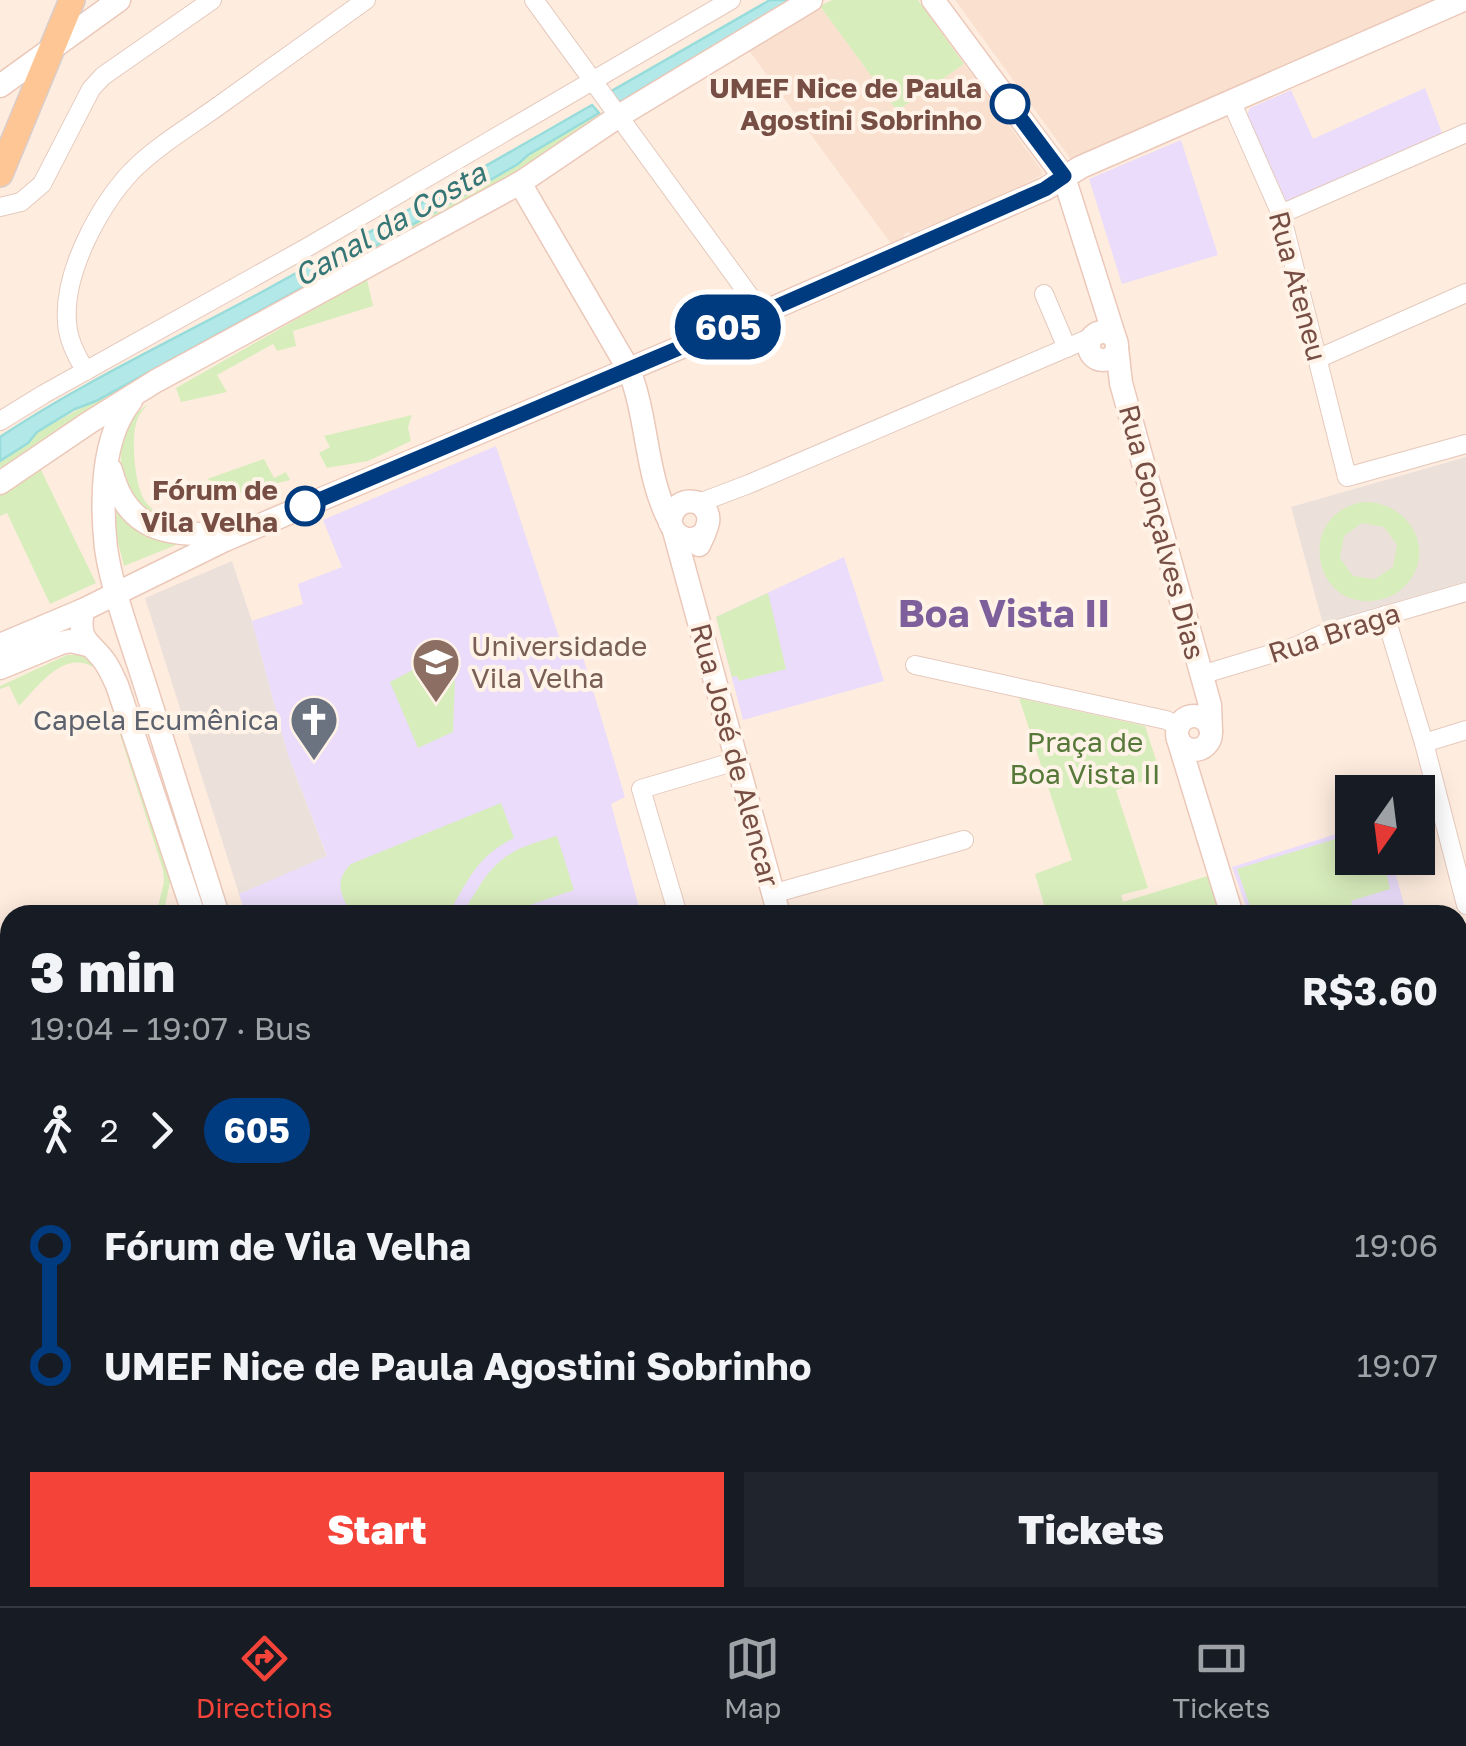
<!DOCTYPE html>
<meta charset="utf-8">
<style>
:root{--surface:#171b24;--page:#20242c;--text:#f1f3f6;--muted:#9ea1a6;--line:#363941;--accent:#f44338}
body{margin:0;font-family:"Golos Text",sans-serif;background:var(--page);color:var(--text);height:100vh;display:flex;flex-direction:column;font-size:38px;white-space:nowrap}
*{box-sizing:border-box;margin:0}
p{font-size:32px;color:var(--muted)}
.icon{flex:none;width:55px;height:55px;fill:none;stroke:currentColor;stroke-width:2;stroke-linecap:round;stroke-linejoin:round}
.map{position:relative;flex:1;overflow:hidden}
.panel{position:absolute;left:0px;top:905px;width:1468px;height:702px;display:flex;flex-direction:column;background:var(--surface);border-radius:30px 30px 0 0;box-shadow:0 5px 25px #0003}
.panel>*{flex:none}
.badge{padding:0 20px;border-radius:32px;font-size:35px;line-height:65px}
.needle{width:65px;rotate:194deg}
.buttons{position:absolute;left:1335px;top:775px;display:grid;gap:20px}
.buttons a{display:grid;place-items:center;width:100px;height:100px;border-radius:0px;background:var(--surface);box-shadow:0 5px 25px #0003;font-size:50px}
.map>.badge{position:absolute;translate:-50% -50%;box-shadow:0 0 0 5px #fff}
.legs{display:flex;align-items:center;gap:15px;height:110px;padding:0 30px;font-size:32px}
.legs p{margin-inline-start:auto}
.summary{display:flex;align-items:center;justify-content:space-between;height:170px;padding:0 30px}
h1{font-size:55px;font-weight:800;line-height:75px}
.cta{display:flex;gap:20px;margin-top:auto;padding:20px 30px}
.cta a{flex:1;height:115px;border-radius:0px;background:var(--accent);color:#fff;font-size:40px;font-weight:800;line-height:115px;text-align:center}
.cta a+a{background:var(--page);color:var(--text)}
ul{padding:0 30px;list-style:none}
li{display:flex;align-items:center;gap:35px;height:120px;font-size:38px}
li i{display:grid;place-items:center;width:15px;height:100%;margin:0 12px;background:currentColor}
li i::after{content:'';width:25px;height:25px;margin:-12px;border:8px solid;border-radius:50%;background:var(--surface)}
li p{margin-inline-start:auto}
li:first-child i{background:linear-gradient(#0000 50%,currentColor 0)}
li:last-child i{background:linear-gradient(currentColor 50%,#0000 0)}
.menu{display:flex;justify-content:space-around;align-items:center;height:140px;border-top:2px solid var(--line);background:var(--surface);font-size:28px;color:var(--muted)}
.menu a{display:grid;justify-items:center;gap:5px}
.menu .selected{color:var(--accent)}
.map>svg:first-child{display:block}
.residential{fill:#f9e0cf}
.industrial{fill:#ece0db}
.education{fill:#eadcfa}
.green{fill:#d8edbc;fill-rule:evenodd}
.water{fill:#b2e9e8;stroke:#97dcdb;stroke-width:2.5}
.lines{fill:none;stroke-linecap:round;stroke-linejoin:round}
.street-casing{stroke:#e5c9bd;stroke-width:20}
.secondary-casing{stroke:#ebc8b9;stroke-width:25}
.primary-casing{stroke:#d9cdcb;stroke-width:28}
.street{stroke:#fff;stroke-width:18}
.secondary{stroke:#fff;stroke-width:22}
.primary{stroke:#ffc695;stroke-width:25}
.line-1-casing{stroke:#fff;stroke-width:22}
.line-1{stroke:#003b80;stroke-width:15}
.stop-1-dot{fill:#fff;stroke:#003b80;stroke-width:5}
.labels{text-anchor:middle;stroke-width:8;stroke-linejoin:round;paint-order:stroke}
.stop-label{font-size:28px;font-weight:bold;fill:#774e44;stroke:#fff2e7;text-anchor:end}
.street-label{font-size:28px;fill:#774e44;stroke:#fff2e7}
.education-label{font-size:28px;fill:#785e54;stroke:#fff2e7;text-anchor:start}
.worship-label{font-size:28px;fill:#5b616d;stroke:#fff2e7;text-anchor:end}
.park-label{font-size:28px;fill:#567839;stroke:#fff2e7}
.water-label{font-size:30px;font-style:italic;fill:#357676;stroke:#fff2e7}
.district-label{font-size:38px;font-weight:bold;fill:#7d5f9b;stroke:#fff2e7}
</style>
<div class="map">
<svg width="1466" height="1606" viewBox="0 0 1466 1606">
<rect width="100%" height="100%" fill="#feeddf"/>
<g class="residential">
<polygon points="955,0 1446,0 1072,161"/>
<polygon points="820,6 897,111 964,64 1042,171 1042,175 972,210 920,229 911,235 908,232 903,235 906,239 892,245 747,48"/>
</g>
<g class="industrial">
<polygon points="1466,457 1466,583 1323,624 1291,507"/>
<polygon points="232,561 252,621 288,755 327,857 239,894 145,598"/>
</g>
<g class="education">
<polygon points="1425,88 1442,133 1287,203 1247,115 1250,108 1291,90 1313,139"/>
<polygon points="1181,140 1218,255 1122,284 1089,179"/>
<polygon points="496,446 564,652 580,647 625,797 611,804 641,915 246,915 239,894 327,856 288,755 252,621 303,604 298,584 342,567 323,520"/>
<polygon points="844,557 884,681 743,720 716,617"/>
<polygon points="1352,829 1352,858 1391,858 1407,915 1249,915 1232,867"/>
</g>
<g class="green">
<polygon points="832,0 918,0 964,64 897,111 820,6"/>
<polygon points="599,113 606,120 0,474 0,461 28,443 37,432 316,280 518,164 528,155"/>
<polygon points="367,279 373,306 293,331 296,346 277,351 273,344 217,375 227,392 181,402 176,388"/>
<path d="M148 404C143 410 138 415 136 424 131 440 135 487 145 501 154 513 165 518 179 521 117 520 101 437 148 404Z"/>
<polygon points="412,415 408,427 411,441 368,461 327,468 319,453 330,447 324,436"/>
<polygon points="264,459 274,478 286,472 290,480 240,493 207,479"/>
<polygon points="39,466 96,583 50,604 7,513 0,516 0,493"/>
<path d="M1363 502C1404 500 1436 544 1410 580 1402 591 1391 598 1378 600 1313 613 1294 514 1363 502ZM1362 523 1384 527 1397 545 1393 567 1375 579 1353 576 1340 558 1344 536Z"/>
<polygon points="115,505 186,541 124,566 116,535"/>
<polygon points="768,593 786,669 739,681 737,676 732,677 716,617"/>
<path d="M67 655H86L100 664 170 871V882L163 915H156L164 882 163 870 100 672C68 644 40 684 19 706L9 686 0 689V686Z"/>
<polygon points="428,662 438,687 455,680 453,732 418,748 390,682"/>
<polygon points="1019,698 1145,726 1161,775 1116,790 1148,888 1121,895 1123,902 1211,875 1225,915 1047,915 1035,874 1072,860"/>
<path d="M501 803 514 838C477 856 468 880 448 915H424L418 912 409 915H353C341 897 333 881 351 864Z"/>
<polygon points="1352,834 1352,858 1383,858 1390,889 1351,901 1355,915 1253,915 1237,869"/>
<path d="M557 836 574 890 500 915H464L463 913C476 892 488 867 510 854 524 845 541 841 557 836Z"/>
</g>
<g class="water">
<polygon points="770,0 791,0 618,103 610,92"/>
<path d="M592 105 599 113 528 155 518 164 316 280 96 401 75 409 37 432 28 443 0 461V437C83 382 173 340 260 293 372 232 482 168 592 105Z"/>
</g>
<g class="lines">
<g class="street-casing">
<g id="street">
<polyline points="534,0 762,313"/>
<polyline points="1231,101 1281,214 1347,477 1466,444"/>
<polyline points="0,207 21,202 42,184 91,89 103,76 212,0"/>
<polyline points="1281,214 1466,133"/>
<polyline points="1044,294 1067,348"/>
<polyline points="1317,359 1466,293"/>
<path d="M86 371C76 356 68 340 67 322 63 273 99 206 132 171 157 146 189 127 217 107 267 71 316 36 366 0"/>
<polyline points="0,421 44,394 306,248 731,0"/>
<polyline points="699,503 749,484 1092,337"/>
<polyline points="1385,615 1424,743 1466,905"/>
<polyline points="915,665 1166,720 1179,726"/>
<polyline points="1201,675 1294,647 1325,633 1466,592"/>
<polyline points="1424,743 1466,730"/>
<polyline points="772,894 964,840"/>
<polyline points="678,915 641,789 736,761"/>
<polyline points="536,1598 539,1606"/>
<polyline points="612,1598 615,1606"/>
<polyline points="1257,1598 1259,1606"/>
<polyline points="1018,1606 1043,1598"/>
</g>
</g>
<g class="secondary-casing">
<g id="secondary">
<polyline points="933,0 1064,177 1115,338"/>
<polyline points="0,86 119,0"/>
<path d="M520 183 629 370C648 418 645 473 669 520 671 524 673 530 676 533 685 542 695 540 704 534"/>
<circle cx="1103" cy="346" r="14"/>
<polyline points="1117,348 1121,383 1210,705 1211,731"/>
<path d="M131 401C101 438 101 502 106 548 112 591 133 646 146 688 170 764 194 839 218 915"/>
<path d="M111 470C128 536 174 536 232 533"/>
<polyline points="0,483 90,422 156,381 520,183 619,116 811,0"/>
<path d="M670 523C672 507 682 498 699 503 716 516 706 529 699 545"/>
<polyline points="674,531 779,915"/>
<path d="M83 610C77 643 90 641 105 662 110 669 113 677 117 685L194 915"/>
<polyline points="0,645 83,610 225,540 762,313 1045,189 1081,167 1463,0"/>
<polyline points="0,668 61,643 70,641 88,645"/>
<circle cx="1194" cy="733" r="17"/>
<polyline points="1178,739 1232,915"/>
<polyline points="1458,1016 1466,1013"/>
<polyline points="1458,1441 1466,1465"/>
<polyline points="1022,1598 1025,1606"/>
<polyline points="327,1606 332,1598"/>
<polyline points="361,1606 366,1598"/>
</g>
</g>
<g class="primary-casing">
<polyline id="primary" points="0,174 72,0"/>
</g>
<use href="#street" class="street"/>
<use href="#secondary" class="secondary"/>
<use href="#primary" class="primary"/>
</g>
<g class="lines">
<g class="line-1-casing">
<polyline id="line-1" points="305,506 762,313 1045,189 1064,176 1010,104"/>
</g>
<use href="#line-1" class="line-1"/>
</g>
<defs>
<g id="university-pin" transform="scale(2.5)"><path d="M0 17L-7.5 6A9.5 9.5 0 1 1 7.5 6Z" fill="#8d6e63" stroke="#fff2e7"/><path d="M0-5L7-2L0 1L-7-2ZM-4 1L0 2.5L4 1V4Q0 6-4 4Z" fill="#fff"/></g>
<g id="church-pin" transform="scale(2.5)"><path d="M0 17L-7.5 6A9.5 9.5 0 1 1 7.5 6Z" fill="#6b7280" stroke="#fff2e7"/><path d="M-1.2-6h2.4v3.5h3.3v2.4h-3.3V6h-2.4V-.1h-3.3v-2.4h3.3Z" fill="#fff"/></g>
</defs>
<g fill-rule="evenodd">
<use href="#university-pin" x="436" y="662"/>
<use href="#church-pin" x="314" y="720"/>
</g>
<g class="stop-1-dot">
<circle cx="1010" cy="104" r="18"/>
<circle cx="305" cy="506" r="18"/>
</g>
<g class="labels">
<g class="stop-label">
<text x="982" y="98">UMEF Nice de Paula<tspan x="982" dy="32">Agostini Sobrinho</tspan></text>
<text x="278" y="500">Fórum de<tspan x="278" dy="32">Vila Velha</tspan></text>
</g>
<g class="street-label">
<text transform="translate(1298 286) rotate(75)" y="10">Rua Ateneu</text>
<text transform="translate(1162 532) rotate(75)" y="10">Rua Gonçalves Dias</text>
<text transform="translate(1334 633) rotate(-18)" y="10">Rua Braga</text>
<text transform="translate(735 755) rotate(75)" y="10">Rua José de Alencar</text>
</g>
<g class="education-label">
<text x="471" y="656">Universidade<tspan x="471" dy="32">Vila Velha</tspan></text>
</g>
<g class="worship-label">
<text x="279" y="730">Capela Ecumênica</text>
</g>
<g class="park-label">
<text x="1085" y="752">Praça de<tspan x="1085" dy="32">Boa Vista II</tspan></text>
</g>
<g class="water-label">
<text transform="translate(390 225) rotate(-30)" y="10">Canal da Costa</text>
</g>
<g class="district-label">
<text x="1004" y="627">Boa Vista II</text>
</g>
</g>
</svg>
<div class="buttons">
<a><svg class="needle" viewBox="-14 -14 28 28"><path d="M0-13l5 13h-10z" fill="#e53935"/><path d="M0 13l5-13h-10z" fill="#9ea1a6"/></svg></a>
</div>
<b class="badge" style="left:728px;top:327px;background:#003b80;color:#fff">605</b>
<section class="panel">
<div class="summary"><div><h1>3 min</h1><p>19:04 – 19:07 · Bus</p></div><b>R$3.60</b></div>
<div class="legs"><svg class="icon" aria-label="walk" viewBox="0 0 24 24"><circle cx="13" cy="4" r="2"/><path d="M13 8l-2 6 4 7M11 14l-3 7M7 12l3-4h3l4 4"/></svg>2<svg class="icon" aria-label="forward" viewBox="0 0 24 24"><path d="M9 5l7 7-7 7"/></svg><b class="badge" style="background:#003b80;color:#fff">605</b></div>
<ul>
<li><i style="color:#003b80"></i><b>Fórum de Vila Velha</b><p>19:06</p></li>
<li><i style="color:#003b80"></i><b>UMEF Nice de Paula Agostini Sobrinho</b><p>19:07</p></li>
</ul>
<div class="cta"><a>Start</a><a>Tickets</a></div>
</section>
</div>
<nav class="menu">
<a class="selected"><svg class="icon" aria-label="directions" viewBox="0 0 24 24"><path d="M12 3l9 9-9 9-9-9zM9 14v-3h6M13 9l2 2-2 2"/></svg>Directions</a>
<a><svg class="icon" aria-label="map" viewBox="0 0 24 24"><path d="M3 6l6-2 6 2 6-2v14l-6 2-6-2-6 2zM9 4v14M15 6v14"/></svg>Map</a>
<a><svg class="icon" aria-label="tickets" viewBox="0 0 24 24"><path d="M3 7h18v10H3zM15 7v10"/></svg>Tickets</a>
</nav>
